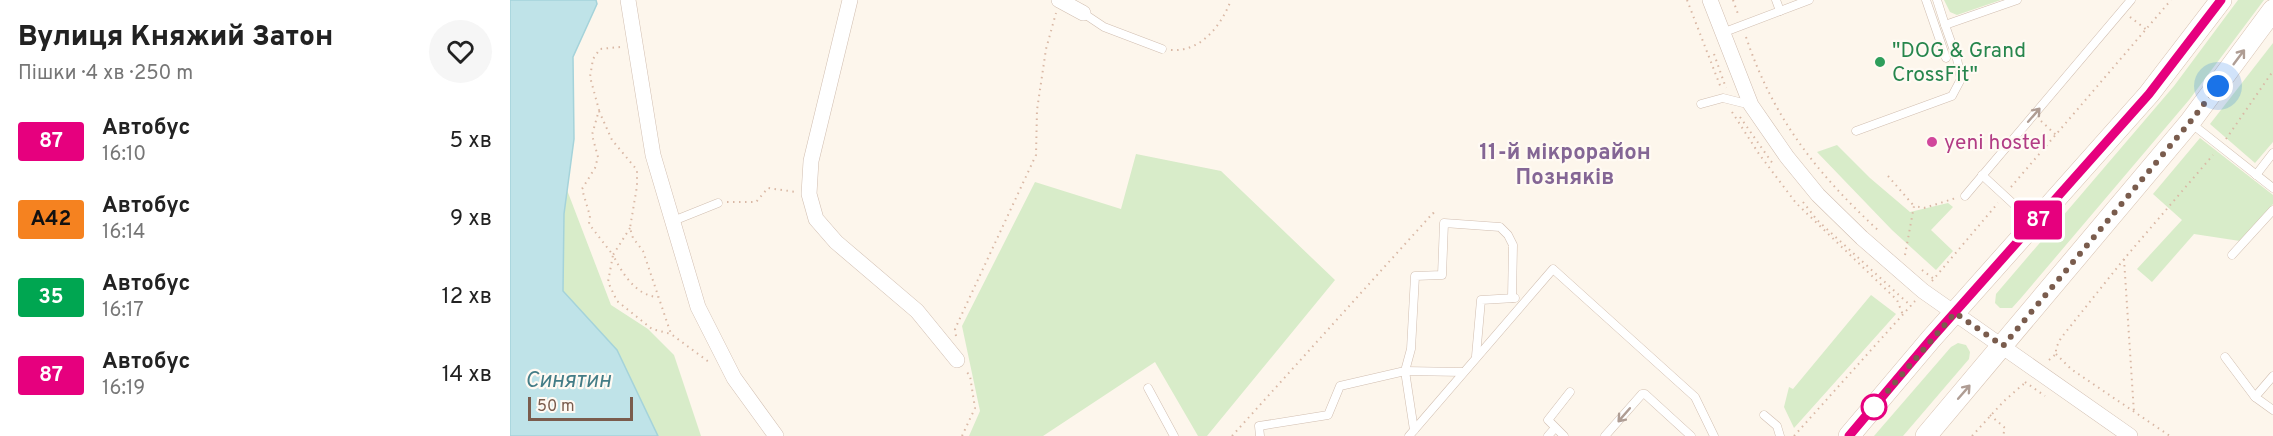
<!DOCTYPE html>
<html lang="uk">
<meta charset="utf-8">
<style>
:root{--surface:#fff;--page:#f6f6f6;--text:#222;--muted:#767676}
body{margin:0;font-family:Overpass,sans-serif;background:var(--page);color:var(--text);height:100vh;display:flex;flex-direction:column;font-size:22px;white-space:nowrap}
*{box-sizing:border-box;margin:0}
p{font-size:20px;color:var(--muted)}
.icon{flex:none;width:33px;height:33px;fill:none;stroke:currentColor;stroke-width:2;stroke-linecap:round;stroke-linejoin:round}
.map{position:relative;flex:1;overflow:hidden}
.side{display:flex;flex-direction:column;background:var(--surface);width:510px}
.side>*{flex:none}
.badge{padding:0 12px;border-radius:4px;font-size:21px;line-height:39px}
.scale{position:absolute;left:18px;bottom:15px;width:105px;box-sizing:border-box;padding-left:6px;border:3px solid #7a5c4d;border-top:0;font-size:16px;line-height:21px;white-space:nowrap;color:#7a5c4d;-webkit-text-stroke:4px #fffaf3;paint-order:stroke}
.you{position:absolute;width:30px;height:30px;margin:-15px;border:4px solid #fff;border-radius:50%;background:#1a73e8;box-shadow:0 0 0 9px #1a73e833}
.map>.badge{position:absolute;translate:-50% -50%;box-shadow:0 0 0 3px #fff}
.round{display:grid;place-items:center;flex:none;width:63px;height:63px;border-radius:32px;background:var(--page)}
.summary{display:flex;align-items:center;justify-content:space-between;height:102px;padding:0 18px}
h1{font-size:28px;font-weight:800;line-height:45px}
ul{padding:0;list-style:none}
li{display:flex;align-items:center;gap:18px;height:78px;padding:0 18px}
li div{flex:1}
li b{display:block;font-size:22px}
li em{font-style:normal}
li .badge{min-width:66px;font-weight:700;text-align:center}
main{display:flex;flex:1;min-height:0}
.map>svg:first-child{display:block}
.green{fill:#d8ecc9}
.water{fill:#bfe3e8;stroke:#a5d3da;stroke-width:1.5}
.lines{fill:none;stroke-linecap:round;stroke-linejoin:round}
.service-casing{stroke:#d1beb0;stroke-width:9}
.minor-casing{stroke:#d1beb0;stroke-width:16}
.secondary-casing{stroke:#d6c0b0;stroke-width:22}
.path{stroke:#d9b8a5;stroke-width:2;stroke-dasharray:1.5 4.5;stroke-linecap:butt}
.service{stroke:#fff;stroke-width:8}
.minor{stroke:#fff;stroke-width:15}
.secondary{stroke:#fff;stroke-width:21}
.oneway{stroke:#af9d94}
.line-casing{stroke:#fff;stroke-width:14}
.line{stroke:#e6007e;stroke-width:9}
.walk{stroke:#7a5c4d;stroke-width:6;stroke-dasharray:0 10.8}
.leisure-dot{fill:#2e9e5b;stroke:#fffaf3;stroke-width:2}
.hotel-dot{fill:#d1479c;stroke:#fffaf3;stroke-width:2}
.stop-dot{fill:#fff;stroke:#e6007e;stroke-width:3}
.labels{text-anchor:middle;stroke-width:4.5;stroke-linejoin:round;paint-order:stroke}
.leisure-label{font-size:21px;fill:#27864d;stroke:#fffaf3;text-anchor:start}
.hotel-label{font-size:21px;fill:#b23c85;stroke:#fffaf3;text-anchor:start}
.neighbourhood-label{font-size:22px;font-weight:bold;fill:#846695;stroke:#fffaf3}
.water-label{font-size:22px;font-style:italic;fill:#437c86;stroke:#fffaf3}
</style>
<main>
<section class="side">
<div class="summary"><div><h1>Вулиця Княжий Затон</h1><p>Пішки · 4 хв · 250 m</p></div><a class="round"><svg class="icon" aria-label="heart" viewBox="0 0 24 24"><path d="M12 20l-8-8c-3-5 5-10 8-4 3-6 11-1 8 4z"/></svg></a></div>
<ul>
<li><span class="badge" style="background:#e6007e;color:#fff">87</span><div><b>Автобус</b><p>16:10</p></div><em>5 хв</em></li>
<li><span class="badge" style="background:#f58220;color:#111">А42</span><div><b>Автобус</b><p>16:14</p></div><em>9 хв</em></li>
<li><span class="badge" style="background:#00a651;color:#fff">35</span><div><b>Автобус</b><p>16:17</p></div><em>12 хв</em></li>
<li><span class="badge" style="background:#e6007e;color:#fff">87</span><div><b>Автобус</b><p>16:19</p></div><em>14 хв</em></li>
</ul>
</section>
<div class="map">
<svg width="1763" height="436" viewBox="0 0 1763 436">
<rect width="100%" height="100%" fill="#fdf6ec"/>
<g class="green">
<polygon points="1434,0 1491,0 1447,15 1440,12"/>
<polygon points="1728,0 1754,0 1679,100 1511,298 1502,308 1490,308 1485,303 1486,294 1664,86"/>
<polygon points="1763,43 1763,142 1745,163 1700,124"/>
<polygon points="1690,138 1763,195 1763,204 1730,241 1684,234 1642,282 1627,269 1672,220 1643,194"/>
<polygon points="1327,145 1360,178 1400,212 1438,203 1443,207 1421,230 1443,251 1426,270 1382,230 1307,152"/>
<polygon points="626,154 711,171 825,280 697,436 688,436 645,362 533,436 459,436 470,411 452,326 525,182 611,209"/>
<polygon points="57,190 101,305 138,329 164,355 191,436 148,436 107,350 53,291 54,214"/>
<polygon points="1361,295 1386,314 1284,428 1274,407 1279,387 1283,389"/>
<polygon points="1448,343 1456,345 1460,352 1459,359 1393,436 1364,436 1441,347"/>
</g>
<polygon class="water" points="0,0 86,0 87,4 63,57 64,139 54,214 53,291 107,350 148,436 0,436"/>
<g class="lines">
<g class="service-casing">
<g id="service">
<polyline points="1266,0 1270,11"/>
<polyline points="1416,0 1436,58"/>
<polyline points="1427,0 1435,25"/>
<polyline points="573,13 594,27 652,49"/>
<polyline points="1212,33 1299,0"/>
<polyline points="1191,104 1213,98 1241,105"/>
<polyline points="1682,124 1763,188"/>
<polyline points="1346,131 1442,96 1451,79 1447,59 1435,25 1507,0"/>
<polyline points="1472,175 1522,221"/>
<polyline points="1746,175 1763,153"/>
<polyline points="1455,196 1621,0"/>
<polyline points="163,221 208,203"/>
<polyline points="1722,255 1763,210"/>
<polyline points="966,356 971,300 1005,298"/>
<polyline points="1715,357 1745,397"/>
<polyline points="1763,376 1745,397 1763,410"/>
<polyline points="638,388 664,436"/>
<polyline points="1254,415 1267,426 1270,436"/>
<polyline points="904,430 895,371 953,372"/>
<polyline points="750,436 749,426 818,415 830,386 895,371 901,349 905,276 932,275 934,223 990,227 998,235 1003,245 1002,298"/>
<polyline points="899,436 1043,269 1185,397 1204,436"/>
<polyline points="1038,436 1045,428"/>
<polyline points="1054,436 1038,420 1060,392"/>
<polyline points="1095,436 1132,394 1135,394 1181,436"/>
</g>
</g>
<g class="minor-casing">
<g id="minor">
<polyline points="118,0 143,155 188,307 224,378 266,436"/>
<polyline points="340,0 301,161 299,194 306,219 326,242 407,311 447,360"/>
<polyline points="549,0 573,13"/>
<polyline points="1200,0 1241,105 1277,157 1308,195 1352,238 1413,291 1620,436"/>
</g>
</g>
<g class="secondary-casing">
<g id="secondary">
<polyline points="1339,436 1421,339 1639,94 1711,0"/>
<polyline points="1416,436 1680,122 1763,10"/>
</g>
</g>
<g class="path">
<polyline points="1177,0 1211,88"/>
<polyline points="1223,0 1228,14"/>
<polyline points="1620,17 1637,30"/>
<path d="M1236 37C1263 118 1307 174 1370 232"/>
<polyline points="110,47 90,49 83,59 80,77 89,110 82,135 88,157 85,168 72,189 80,216 79,224 103,255 98,282 107,301 142,329 161,334"/>
<path d="M661 50C691 52 711 26 721 0"/>
<polyline points="1204,54 1216,88"/>
<polyline points="89,111 102,140 127,170 127,186 120,228 123,238 133,251 161,334 199,362"/>
<polyline points="1222,112 1249,154 1286,203 1387,300 1393,315"/>
<polyline points="1230,117 1263,164"/>
<polyline points="1531,121 1546,135"/>
<polyline points="1716,139 1763,71"/>
<polyline points="1378,176 1404,206"/>
<polyline points="1501,187 1661,0"/>
<polyline points="217,202 246,202 258,188 286,192"/>
<polyline points="1293,202 1307,220 1401,306"/>
<path d="M120 228 103 255C112 273 126 296 148 297"/>
<polyline points="1395,255 1404,206 1414,208 1446,198"/>
<polyline points="1614,259 1624,413"/>
<polyline points="1412,270 1424,279"/>
<polyline points="1422,281 1488,203"/>
<polyline points="446,336 445,329 458,301 526,155 527,110 536,49 546,13"/>
<polyline points="1546,354 1561,369 1660,436"/>
<polyline points="1539,360 1546,354 1546,348 1551,338 1614,259 1703,155"/>
<polyline points="1515,382 1535,396"/>
<polyline points="1480,415 1495,428 1493,436"/>
<polyline points="452,436 465,408 460,376 456,371"/>
<polyline points="722,436 923,213 926,216"/>
<polyline points="1284,436 1405,301"/>
<polyline points="1462,436 1494,401 1517,381"/>
</g>
<use href="#service" class="service"/>
<use href="#minor" class="minor"/>
<use href="#secondary" class="secondary"/>
</g>
<defs><path id="oneway-shaft" d="M-6 0H5M1.5-3L5.5 0L1.5 3" fill="none" stroke-width="1.6" stroke-linecap="round" stroke-linejoin="round" transform="scale(1.5)"/></defs>
<g class="oneway">
<use href="#oneway-shaft" transform="translate(1729 57) rotate(-53)"/>
<use href="#oneway-shaft" transform="translate(1524 115) rotate(-49)"/>
<use href="#oneway-shaft" transform="translate(1454 392) rotate(-49)"/>
<use href="#oneway-shaft" transform="translate(1114 415) rotate(131)"/>
</g>
<g class="lines">
<g class="line-casing">
<polyline id="line" points="1339,436 1421,339 1639,94 1711,0"/>
</g>
<use href="#line" class="line"/>
<polyline class="walk" points="1364,407 1445,313 1493,346 1680,122 1708,86"/>
</g>
<circle class="leisure-dot" cx="1370" cy="62" r="6"/>
<circle class="hotel-dot" cx="1422" cy="142" r="6"/>
<circle class="stop-dot" cx="1364" cy="407" r="12"/>
<g class="labels">
<g class="leisure-label">
<text x="1382" y="57">"DOG &amp; Grand<tspan x="1382" dy="24">CrossFit"</tspan></text>
</g>
<g class="hotel-label">
<text x="1434" y="149">yeni hostel</text>
</g>
<g class="neighbourhood-label">
<text x="1055" y="159">11-й мікрорайон<tspan x="1055" dy="25">Позняків</tspan></text>
</g>
<g class="water-label">
<text x="58" y="387">Синятин</text>
</g>
</g>
</svg>
<div class="scale">50 m</div>
<div class="you" style="left:1708px;top:86px"></div>
<b class="badge" style="left:1528px;top:220px;background:#e6007e;color:#fff">87</b>
</div>
</main>
